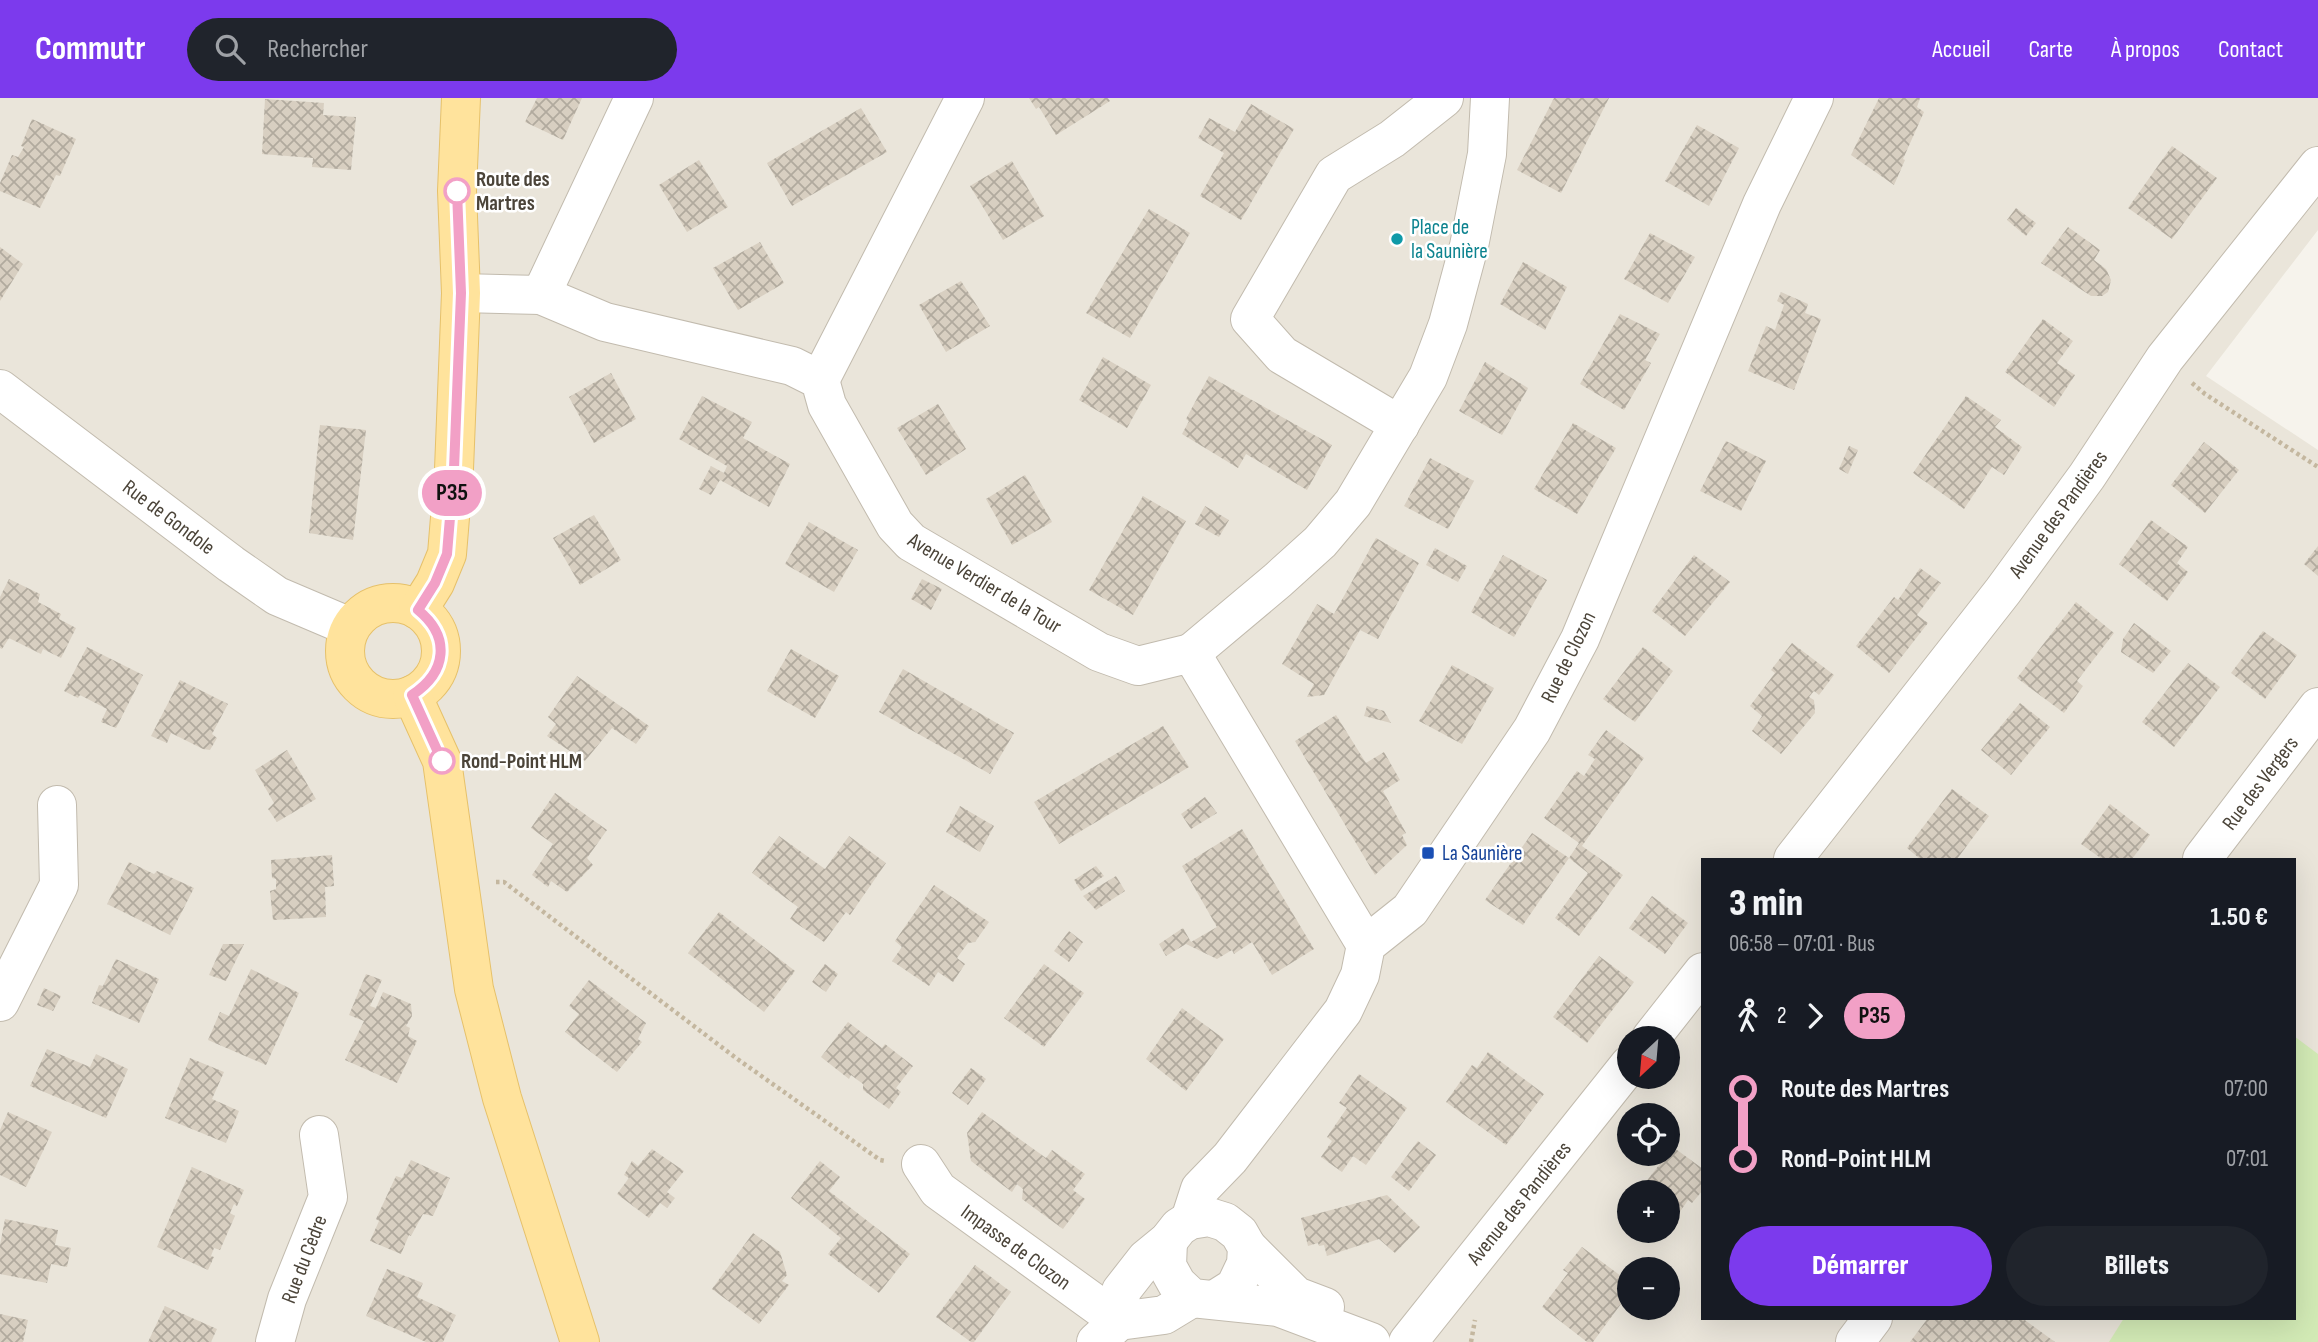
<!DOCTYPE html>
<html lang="fr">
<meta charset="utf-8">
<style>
:root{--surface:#171b24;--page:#20242c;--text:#f1f3f6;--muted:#9ea1a6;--accent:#7c3aed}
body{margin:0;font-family:"Sofia Sans Condensed",sans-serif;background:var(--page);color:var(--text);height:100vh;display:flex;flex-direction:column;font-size:26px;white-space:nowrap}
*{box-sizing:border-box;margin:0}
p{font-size:23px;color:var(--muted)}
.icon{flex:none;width:38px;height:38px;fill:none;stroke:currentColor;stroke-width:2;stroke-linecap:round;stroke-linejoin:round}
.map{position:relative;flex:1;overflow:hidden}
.panel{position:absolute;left:1701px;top:760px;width:595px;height:462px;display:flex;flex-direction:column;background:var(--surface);border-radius:0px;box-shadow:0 7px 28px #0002}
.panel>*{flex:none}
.badge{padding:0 14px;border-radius:23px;font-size:24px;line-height:46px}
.needle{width:46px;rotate:206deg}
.tools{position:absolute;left:1617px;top:928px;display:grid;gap:14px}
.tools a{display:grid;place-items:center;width:63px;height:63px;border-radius:50%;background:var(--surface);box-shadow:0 7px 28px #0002;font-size:35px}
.map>.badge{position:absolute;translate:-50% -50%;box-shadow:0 0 0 4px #fff}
.legs{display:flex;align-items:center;gap:10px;height:77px;padding:0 28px;font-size:23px}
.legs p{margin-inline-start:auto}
.overview{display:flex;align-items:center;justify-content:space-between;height:119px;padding:0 28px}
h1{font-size:38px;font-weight:800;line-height:52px}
.button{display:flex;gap:14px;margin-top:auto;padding:14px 28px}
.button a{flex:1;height:80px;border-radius:42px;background:var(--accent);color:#fff;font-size:28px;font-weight:800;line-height:80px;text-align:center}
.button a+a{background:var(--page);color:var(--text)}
ul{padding:0 28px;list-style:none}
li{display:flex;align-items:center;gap:24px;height:70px;font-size:26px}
li i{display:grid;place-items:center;width:10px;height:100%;margin:0 9px;background:currentColor}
li i::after{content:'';width:18px;height:18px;margin:-9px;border:5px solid;border-radius:50%;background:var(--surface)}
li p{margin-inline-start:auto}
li:first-child i{background:linear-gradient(#0000 50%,currentColor 0)}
li:last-child i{background:linear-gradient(currentColor 50%,#0000 0)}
header{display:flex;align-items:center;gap:42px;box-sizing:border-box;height:98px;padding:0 35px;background:var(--accent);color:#fff}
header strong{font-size:33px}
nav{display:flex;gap:38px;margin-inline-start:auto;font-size:24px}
.search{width:490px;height:63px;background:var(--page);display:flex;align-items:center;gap:18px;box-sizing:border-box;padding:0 24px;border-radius:38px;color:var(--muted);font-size:26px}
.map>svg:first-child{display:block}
.residential{fill:#eae5da;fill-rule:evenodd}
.garden{fill:#d2eab5}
.building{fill:url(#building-cross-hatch)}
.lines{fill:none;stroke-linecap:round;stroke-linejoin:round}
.minor-casing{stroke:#c2bbae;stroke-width:40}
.major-casing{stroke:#e6c16a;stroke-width:40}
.path{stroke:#c4b79f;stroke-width:4.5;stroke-dasharray:3.5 3.5;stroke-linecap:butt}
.minor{stroke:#fff;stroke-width:38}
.major{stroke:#ffe39c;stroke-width:38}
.line-1-casing{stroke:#fff;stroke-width:16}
.line-1{stroke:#f2a0c6;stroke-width:10}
.stop-1-dot{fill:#fff;stroke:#f2a0c6;stroke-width:3.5}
.culture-dot{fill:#0f9aa8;stroke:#fff;stroke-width:2.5}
.transit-dot{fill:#1a4fb4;stroke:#fff;stroke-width:2.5}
.labels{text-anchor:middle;stroke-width:5;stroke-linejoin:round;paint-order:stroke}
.stop-label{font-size:21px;font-weight:bold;fill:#4b4439;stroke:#fff;text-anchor:start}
.culture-label{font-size:21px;fill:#0d838f;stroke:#fff;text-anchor:start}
.street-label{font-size:21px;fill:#4b4439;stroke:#fff}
.transit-label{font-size:21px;fill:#164399;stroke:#fff;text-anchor:start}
</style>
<header>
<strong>Commutr</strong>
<div class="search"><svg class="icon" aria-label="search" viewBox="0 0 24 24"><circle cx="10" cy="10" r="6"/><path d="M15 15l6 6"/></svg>Rechercher</div>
<nav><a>Accueil</a><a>Carte</a><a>À propos</a><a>Contact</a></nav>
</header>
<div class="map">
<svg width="2318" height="1244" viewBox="0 0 2318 1244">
<defs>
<pattern id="building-cross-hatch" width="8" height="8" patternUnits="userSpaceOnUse" patternTransform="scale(1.75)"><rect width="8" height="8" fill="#d8cfc1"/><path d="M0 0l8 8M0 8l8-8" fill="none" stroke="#b1aa9e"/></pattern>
</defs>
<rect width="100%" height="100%" fill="#f6f3ec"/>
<path class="residential" d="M0 0H2318V132L2206 278 2318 352V1244H0ZM1703 761H2294V1220H1703ZM1629 940H1668V978H1629ZM1629 1017H1668V1055H1629ZM1629 1094H1668V1132H1629ZM1629 1171H1668V1209H1629Z"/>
<polygon class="garden" points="2294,938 2318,956 2318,1244 2109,1244 2124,1220 2294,1220"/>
<g class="building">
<polygon points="537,0 582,0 563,42 525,24"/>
<polygon points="1029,0 1108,0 1110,3 1056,37 1039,9 1036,11"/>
<polygon points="1554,0 1609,0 1561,95 1517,72"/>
<polygon points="1879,0 1920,0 1917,9 1924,14 1903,61 1905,62 1894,87 1851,57"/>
<polygon points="265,1 324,5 323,17 356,19 351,72 312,69 313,60 262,56"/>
<polygon points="1251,6 1294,31 1241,122 1200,98 1224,55 1198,40 1209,20 1235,34"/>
<polygon points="861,10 887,54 792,108 767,65"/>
<polygon points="32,21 76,41 60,78 56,77 40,110 0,93 0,85 12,57 18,59 24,49 21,48"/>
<polygon points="1697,27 1739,50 1709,108 1665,83"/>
<polygon points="2172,48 2217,80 2172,141 2128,110"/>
<polygon points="699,62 728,109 687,134 659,87"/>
<polygon points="1012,63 1044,118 1003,142 970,88"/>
<polygon points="2016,110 2036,125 2026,138 2007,122"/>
<polygon points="1149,111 1190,135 1130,240 1086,215"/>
<polygon points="2068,129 2100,152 2094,162 2106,171 2111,182 2108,194 2102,198 2091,198 2041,165"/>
<polygon points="1650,135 1695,159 1668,205 1624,181"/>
<polygon points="760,144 784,185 738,212 713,170"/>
<polygon points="0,149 23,166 0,203"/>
<polygon points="1523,164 1567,189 1545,232 1500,206"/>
<polygon points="961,183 990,228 946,254 919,207"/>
<polygon points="1781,194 1808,206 1805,215 1821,221 1794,292 1748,273 1766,228 1775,232 1784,207 1777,203"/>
<polygon points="1620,216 1660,236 1645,262 1651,265 1624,312 1580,286"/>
<polygon points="2043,221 2073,243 2057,265 2075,277 2054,309 2005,274"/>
<polygon points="1103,259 1151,287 1127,330 1079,302"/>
<polygon points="1485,264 1528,290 1502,337 1459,313"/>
<polygon points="611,275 636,321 594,345 569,299"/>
<polygon points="1209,278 1332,347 1307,392 1246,356 1238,370 1182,336 1189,323 1186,321"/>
<polygon points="702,298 752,324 743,340 790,366 769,409 720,382 711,397 699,391 711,368 724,375 727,368 679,341"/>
<polygon points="1966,298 2001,322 1995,329 2022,349 2004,377 1992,369 1964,411 1913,375"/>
<polygon points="938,306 966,351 926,377 897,330"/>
<polygon points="1573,325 1616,350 1577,416 1534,391"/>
<polygon points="320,327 366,332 353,442 309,435"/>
<polygon points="1726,343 1766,363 1741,413 1700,393"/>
<polygon points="2204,344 2239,372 2205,415 2171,387"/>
<polygon points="1849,348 1858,352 1848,376 1839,371"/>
<polygon points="1430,360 1474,383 1448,431 1404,408"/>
<polygon points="1025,377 1052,424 1012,447 986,401"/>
<polygon points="1143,398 1186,423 1133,517 1089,492"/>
<polygon points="1205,408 1229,422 1219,439 1195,426"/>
<polygon points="594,417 621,462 580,487 553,440"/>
<polygon points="2151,422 2188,449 2177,465 2188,474 2167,503 2119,466"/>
<polygon points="809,424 858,452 834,494 785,466"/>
<polygon points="1376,440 1419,465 1378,541 1360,532 1324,597 1307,599 1314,586 1282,566 1317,506 1334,516"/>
<polygon points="2318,448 2318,478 2304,466"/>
<polygon points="1435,450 1467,468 1458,484 1426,467"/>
<polygon points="1503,457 1547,482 1514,539 1471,514"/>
<polygon points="1694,457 1730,484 1685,538 1652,513"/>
<polygon points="1920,470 1941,485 1917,517 1928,525 1889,575 1856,548 1894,499 1898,502"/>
<polygon points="9,481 40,496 38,504 61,516 59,521 76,530 61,560 43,551 41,556 9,540 2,551 0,550 0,499"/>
<polygon points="922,481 942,491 931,512 911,501"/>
<polygon points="2076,504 2114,535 2077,583 2083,588 2064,615 2017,580"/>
<polygon points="2134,525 2171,553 2153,575 2121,554 2123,541"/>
<polygon points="2263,533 2297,557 2265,601 2231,575"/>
<polygon points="1792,545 1834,577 1819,597 1814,593 1809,599 1814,602 1815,615 1781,656 1752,633 1762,618 1750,608 1775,575 1771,572"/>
<polygon points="87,549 143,577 116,630 101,624 107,611 80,597 78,600 64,593"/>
<polygon points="1643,549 1673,573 1635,624 1603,601"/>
<polygon points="791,551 839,578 815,620 767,593"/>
<polygon points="2188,565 2220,589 2174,649 2142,624"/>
<polygon points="1452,567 1494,590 1462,646 1419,623"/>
<polygon points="903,571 1014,635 990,676 879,614"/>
<polygon points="577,578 649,628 636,646 612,630 585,663 547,638 556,626 548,619"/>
<polygon points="180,582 228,606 212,636 217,640 210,652 203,651 171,635 167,645 151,638"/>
<polygon points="2020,605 2050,629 2011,677 1981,652"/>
<polygon points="1367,608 1384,613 1391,625 1364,618"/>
<polygon points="1336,617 1366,665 1384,654 1400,682 1383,693 1406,735 1402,737 1407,747 1375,777 1295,643"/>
<polygon points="1163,628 1189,669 1059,746 1034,704"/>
<polygon points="1606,632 1644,660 1582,748 1623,777 1579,838 1555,820 1588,775 1569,760 1579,745 1544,720 1577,673 1584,678 1595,661 1588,657"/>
<polygon points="287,652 316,701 277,724 268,711 274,705 255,672"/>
<polygon points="1952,691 1989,718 1957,761 1918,761 1919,760 1907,750"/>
<polygon points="555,695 607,732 587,760 593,767 567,794 551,783 548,789 532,777 553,746 531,730"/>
<polygon points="1205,699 1217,715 1191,731 1181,716"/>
<polygon points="2110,706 2150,737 2132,761 2102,761 2081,746"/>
<polygon points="960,708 994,728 980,754 946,734"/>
<polygon points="1242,731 1314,851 1272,877 1252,844 1234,856 1232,852 1217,861 1186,846 1166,858 1159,846 1183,830 1191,844 1217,829 1182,768"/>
<polygon points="1532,735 1569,760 1523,827 1485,802"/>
<polygon points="779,738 825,771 849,738 886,765 850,817 846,814 824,844 790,821 798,809 752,775"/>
<polygon points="332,757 334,788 325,789 326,819 273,822 270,793 276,791 276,781 272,780 271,762"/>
<polygon points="129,764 154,776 157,773 194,790 170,837 107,806"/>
<polygon points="1096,768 1104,778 1081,793 1074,782"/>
<polygon points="1116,778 1125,793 1096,812 1083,798"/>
<polygon points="934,787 989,824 975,844 968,845 957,860 965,866 953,884 938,874 929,888 892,863 902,849 895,843"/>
<polygon points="1652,798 1688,825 1665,856 1629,830"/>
<polygon points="719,814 795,873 764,914 688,855"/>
<polygon points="1069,833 1083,844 1069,864 1054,853"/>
<polygon points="223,846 244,846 226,883 209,877"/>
<polygon points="1599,858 1634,884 1587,945 1553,919"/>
<polygon points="116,861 159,881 139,925 92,905 99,887 103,888"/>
<polygon points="825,866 838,876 826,894 812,884"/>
<polygon points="1044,866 1084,895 1044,949 1004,920"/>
<polygon points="251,871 299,895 266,967 208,942 220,914 229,918"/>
<polygon points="366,876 382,882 370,908 376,910 383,894 411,906 412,918 406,928 410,930 408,938 417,943 397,985 345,962 364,923 349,917"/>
<polygon points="589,882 646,925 638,941 642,944 617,974 565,934 579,916 569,908"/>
<polygon points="44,890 61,898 53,913 37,907"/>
<polygon points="1182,910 1224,941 1186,993 1146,961"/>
<polygon points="848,924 882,950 885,946 913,968 896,990 901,994 889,1011 863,992 863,986 851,977 849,981 821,959"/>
<polygon points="47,951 90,969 96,956 128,971 106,1020 30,988"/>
<polygon points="1488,954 1544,996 1506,1047 1446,1004 1472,967 1477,970"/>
<polygon points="190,960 224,974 212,1001 239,1013 226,1045 165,1020"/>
<polygon points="971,970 986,981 968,1007 952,995"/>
<polygon points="1359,976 1407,1010 1366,1067 1353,1058 1342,1074 1321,1059 1332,1043 1327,1039 1347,1010 1339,1005"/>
<polygon points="8,1014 52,1034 26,1089 0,1077 0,1032"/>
<polygon points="982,1014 1046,1060 1052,1052 1085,1076 1073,1092 1085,1101 1063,1131 1022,1101 1023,1091 1017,1086 1012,1094 971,1063 967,1035"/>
<polygon points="1418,1043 1436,1057 1409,1093 1391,1079"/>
<polygon points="1673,1049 1703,1071 1703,1092 1692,1105 1688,1102 1675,1121 1679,1124 1666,1140 1656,1132 1668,1132 1668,1094 1638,1094"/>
<polygon points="652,1051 684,1073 667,1094 675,1100 667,1110 660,1105 649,1120 617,1096 629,1080 624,1077 632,1063 638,1068"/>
<polygon points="411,1062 450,1080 433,1118 423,1116 411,1138 409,1137 401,1156 370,1143 379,1123 376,1121 396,1078 402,1080"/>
<polygon points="820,1063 840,1079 829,1093 910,1156 879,1195 828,1156 841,1140 791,1100"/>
<polygon points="192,1069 244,1092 237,1108 234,1106 230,1115 235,1118 220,1152 214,1150 211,1158 214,1159 208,1172 157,1149"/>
<polygon points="1387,1097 1420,1129 1395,1155 1379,1141 1327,1158 1324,1147 1319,1148 1318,1145 1308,1148 1301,1120"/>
<polygon points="5,1121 58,1132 55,1147 71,1150 67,1169 51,1166 47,1185 0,1176 0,1147"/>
<polygon points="753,1135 780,1154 787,1177 782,1183 789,1187 759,1226 712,1191"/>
<polygon points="1582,1149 1629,1184 1629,1195 1593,1244 1587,1244 1542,1209 1568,1175 1563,1172"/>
<polygon points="975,1167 1011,1194 974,1244 971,1244 936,1219"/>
<polygon points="387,1171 423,1185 417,1199 456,1217 443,1244 426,1244 366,1218"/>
<polygon points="165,1208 217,1231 211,1244 148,1244"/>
<polygon points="0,1216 28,1222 23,1244 0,1244"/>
<polygon points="1928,1220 2022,1220 2055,1244 1910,1244"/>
</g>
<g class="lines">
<g class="minor-casing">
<g id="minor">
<polyline points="461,195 541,197 605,224 792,268 820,282 827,307 895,427 911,444 1099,554 1138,568 1191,555 1366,847"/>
<polyline points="541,197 634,0"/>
<polyline points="820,282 965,0"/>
<polyline points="0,291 231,466 277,498 350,529"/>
<polyline points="1400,327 1282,257 1250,221 1334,77 1392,41 1444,0"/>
<polyline points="1191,555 1278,482 1320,444 1353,405 1428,279 1448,226 1469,148 1487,56 1490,0"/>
<polyline points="1793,761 2003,493 2087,378 2165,260 2318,68"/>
<polyline points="2202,761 2318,609"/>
<polyline points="0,904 59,787 57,707"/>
<polyline points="1651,940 1703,874"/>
<polyline points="921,1066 938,1092 1119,1223"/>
<polyline points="1190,1122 1200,1091 1230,1060 1343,913 1360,877 1366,847 1410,812 1532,632 1580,541 1762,106 1814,0"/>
<polyline points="1168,1143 1167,1168 1177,1186 1192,1200 1278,1209 1371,1244"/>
<polyline points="1247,1149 1296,1198 1325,1209"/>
<polyline points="1119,1223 1121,1193 1146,1161 1168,1143 1179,1129 1190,1122 1209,1119 1225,1124 1239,1135 1247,1149 1246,1166 1235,1189 1216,1201"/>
<polyline points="275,1244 287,1201 328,1099 319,1037"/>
<polyline points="1096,1244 1119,1223 1164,1217 1192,1200"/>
<polyline points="1408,1244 1629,967"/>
<polyline points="1855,1244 1873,1220"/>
</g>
</g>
<g class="major-casing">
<g id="major">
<circle cx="393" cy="553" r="48"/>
<polyline points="418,512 435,485 447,456 454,371 461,195 457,93 461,0"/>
<polyline points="412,597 442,663 474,891 502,1000 580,1244"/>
</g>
</g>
<g class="path">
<polyline points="2192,285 2205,296 2318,369"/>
<polyline points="496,784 504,784 736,960 880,1062 885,1063"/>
<polyline points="1471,1244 1475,1222"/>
</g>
<use href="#minor" class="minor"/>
<use href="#major" class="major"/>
</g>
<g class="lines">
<g class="line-1-casing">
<path id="line-1" d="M442 663 412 597C447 574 451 539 418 512L435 485 447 456 454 371 461 195 457 93"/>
</g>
<use href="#line-1" class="line-1"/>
</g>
<g class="stop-1-dot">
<circle cx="457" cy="93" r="12"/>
<circle cx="442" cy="663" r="12"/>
</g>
<circle class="culture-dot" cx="1397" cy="141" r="7"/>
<rect class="transit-dot" x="1421" y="748" width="14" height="14" rx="3.5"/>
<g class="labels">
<g class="stop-label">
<text x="476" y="88">Route des<tspan x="476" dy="24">Martres</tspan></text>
<text x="461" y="670">Rond-Point HLM</text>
</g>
<g class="culture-label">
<text x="1411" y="136">Place de<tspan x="1411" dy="24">la Saunière</tspan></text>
</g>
<g class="street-label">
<text transform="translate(2058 416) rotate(-54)" y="7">Avenue des Pandières</text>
<text transform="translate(169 419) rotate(37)" y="7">Rue de Gondole</text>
<text transform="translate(985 485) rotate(31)" y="7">Avenue Verdier de la Tour</text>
<text transform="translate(1568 559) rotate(-64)" y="7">Rue de Clozon</text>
<text transform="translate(2260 685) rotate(-53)" y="7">Rue des Vergers</text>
<text transform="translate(1519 1105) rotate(-51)" y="7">Avenue des Pandières</text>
<text transform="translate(1016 1149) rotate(36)" y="7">Impasse de Clozon</text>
<text transform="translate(304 1161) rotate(-69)" y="7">Rue du Cèdre</text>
</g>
<g class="transit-label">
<text x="1442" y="762">La Saunière</text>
</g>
</g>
</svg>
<div class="tools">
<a><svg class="needle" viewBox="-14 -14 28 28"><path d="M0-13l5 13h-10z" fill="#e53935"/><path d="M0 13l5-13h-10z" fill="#9ea1a6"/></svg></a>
<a><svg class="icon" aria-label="locate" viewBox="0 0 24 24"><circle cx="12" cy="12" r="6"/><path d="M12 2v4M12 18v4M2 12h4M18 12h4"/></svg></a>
<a>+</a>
<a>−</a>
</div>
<b class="badge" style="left:452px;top:395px;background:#f2a0c6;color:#111">P35</b>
<section class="panel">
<div class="overview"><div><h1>3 min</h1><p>06:58 – 07:01 · Bus</p></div><b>1.50 €</b></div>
<div class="legs"><svg class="icon" aria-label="walk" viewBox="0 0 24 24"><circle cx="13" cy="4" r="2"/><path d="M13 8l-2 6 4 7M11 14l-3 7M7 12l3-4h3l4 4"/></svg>2<svg class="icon" aria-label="forward" viewBox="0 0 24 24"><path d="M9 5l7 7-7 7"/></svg><b class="badge" style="background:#f2a0c6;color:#111">P35</b></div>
<ul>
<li><i style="color:#f2a0c6"></i><b>Route des Martres</b><p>07:00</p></li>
<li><i style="color:#f2a0c6"></i><b>Rond-Point HLM</b><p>07:01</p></li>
</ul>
<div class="button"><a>Démarrer</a><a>Billets</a></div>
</section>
</div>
